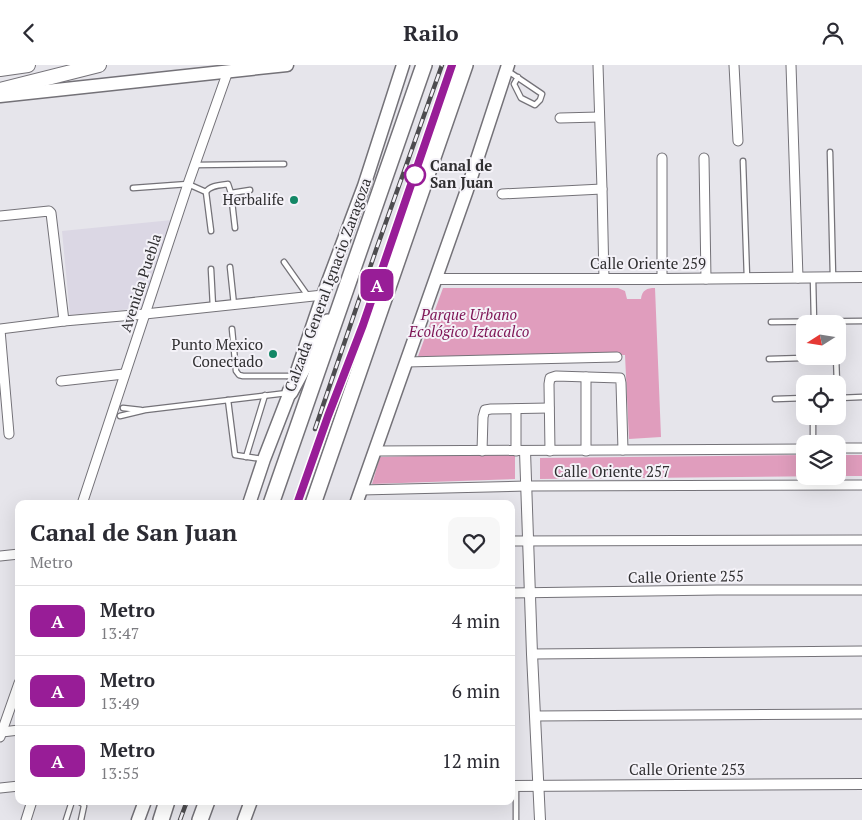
<!DOCTYPE html>
<meta charset="utf-8">
<style>
:root{--surface:#fff;--page:#f7f7f7;--text:#2b2b33;--muted:#7c7c81;--line:#e1e1e2}
body{margin:0;font-family:"PT Serif",serif;background:var(--page);color:var(--text);height:100vh;display:flex;flex-direction:column;font-size:19px;white-space:nowrap}
*{box-sizing:border-box;margin:0}
p{font-size:16px;color:var(--muted)}
.icon{flex:none;width:28px;height:28px;fill:none;stroke:currentColor;stroke-width:2;stroke-linecap:round;stroke-linejoin:round}
.map{position:relative;flex:1;overflow:hidden}
.drawer{position:absolute;left:15px;top:435px;width:500px;height:305px;display:flex;flex-direction:column;background:var(--surface);border-radius:10px;box-shadow:0 5px 20px #0002}
.drawer>*{flex:none}
.badge{padding:0 10px;border-radius:8px;font-size:18px;line-height:32px}
.needle{width:32px;rotate:258deg}
.buttons{position:absolute;left:796px;top:250px;display:grid;gap:10px}
.buttons a{display:grid;place-items:center;width:50px;height:50px;border-radius:10px;background:var(--surface);box-shadow:0 5px 20px #0002;font-size:25px}
.map>.badge{position:absolute;translate:-50% -50%;box-shadow:0 0 0 2px #fff}
.round{display:grid;place-items:center;flex:none;width:52px;height:52px;border-radius:10px;background:var(--page)}
.headline{display:flex;align-items:center;justify-content:space-between;height:85px;padding:0 15px}
h1{font-size:24px;font-weight:800;line-height:38px}
ul{padding:0;list-style:none}
li{display:flex;align-items:center;gap:15px;height:70px;padding:0 15px;border-top:1px solid var(--line)}
li div{flex:1}
li b{display:block;font-size:19px}
li em{font-style:normal}
li .badge{min-width:55px;font-weight:700;text-align:center}
header{display:flex;justify-content:space-between;align-items:center;height:65px;padding:0 15px;background:var(--surface);font-size:22px;font-weight:800}
.map>svg:first-child{display:block}
.built{fill:#dbd7e4}
.green{fill:#e09dbd}
.lines{fill:none;stroke-linecap:round;stroke-linejoin:round}
.service-casing{stroke:#747278;stroke-width:7}
.minor-casing{stroke:#747278;stroke-width:11}
.tertiary-casing{stroke:#747278;stroke-width:12}
.secondary-casing{stroke:#747278;stroke-width:15}
.primary-casing{stroke:#747278;stroke-width:16}
.motorway-casing{stroke:#747278;stroke-width:18}
.service{stroke:#fff;stroke-width:4.5}
.minor{stroke:#fff;stroke-width:9}
.tertiary{stroke:#fff;stroke-width:10}
.secondary{stroke:#fff;stroke-width:12}
.primary{stroke:#fff;stroke-width:14}
.motorway{stroke:#fff;stroke-width:15}
.rail-casing{stroke:#4d4c4f;stroke-width:4.5}
.rail{stroke:#f4f2f8;stroke-width:2.5;stroke-dasharray:8;stroke-linecap:butt}
.line-casing{stroke:#fff;stroke-width:11}
.line{stroke:#981d97;stroke-width:8}
.stop-dot{fill:#fff;stroke:#981d97;stroke-width:2.5}
.poi-dot{fill:#138766;stroke:#f4f2f8;stroke-width:2}
.labels{text-anchor:middle;stroke-width:4;stroke-linejoin:round;paint-order:stroke}
.stop-label{font-size:15px;font-weight:bold;fill:#302f31;stroke:#f4f2f8;text-anchor:start}
.poi-label{font-size:15px;fill:#302f31;stroke:#f4f2f8;text-anchor:end}
.street-label{font-size:15px;fill:#302f31;stroke:#f4f2f8}
.park-label{font-size:15px;font-style:italic;fill:#7e1455;stroke:#f4f2f8}
</style>
<header><svg class="icon" aria-label="back" viewBox="0 0 24 24"><path d="M15 5l-7 7 7 7"/></svg>Railo<svg class="icon" aria-label="person" viewBox="0 0 24 24"><circle cx="12" cy="8" r="4"/><path d="M4 21q1-7 8-7t8 7"/></svg></header>
<div class="map">
<svg width="862" height="755" viewBox="0 0 862 755">
<rect width="100%" height="100%" fill="#e6e5eb"/>
<polygon class="built" points="172,155 142,243 70,250 62,166"/>
<g class="green">
<path d="M443 223H618L625 226 627 234H641C642 225 647 223 655 223L661 372 629 374 625 290 417 294Z"/>
<polygon points="515,388 515,414 372,419 380,392"/>
<polygon points="805,390 805,411 834,411 540,414 540,393"/>
<rect x="838" y="390" width="24" height="21"/>
</g>
<g class="lines">
<g class="service-casing">
<g id="service">
<polyline points="508,6 542,29 540,35 535,40 521,33 514,19 518,12"/>
<polyline points="830,87 833,212"/>
<polyline points="743,96 747,213"/>
<polyline points="195,100 284,99"/>
<path d="M133 123 188 119 206 127C210 120 221 120 228 119L231 128 235 163"/>
<polyline points="206,127 211,166"/>
<polyline points="231,128 250,125"/>
<polyline points="284,197 308,231"/>
<polyline points="230,202 234,240"/>
<polyline points="211,204 213,242"/>
<polyline points="813,213 814,257"/>
<polyline points="771,257 862,256"/>
<polyline points="232,264 236,306 239,310 243,311 293,311"/>
<polyline points="836,291 837,319"/>
<polyline points="769,294 836,292"/>
<polyline points="838,333 862,332"/>
<polyline points="775,334 805,333"/>
<polyline points="228,335 235,390 262,394"/>
<polyline points="123,343 141,345"/>
<polyline points="120,351 145,345 287,328"/>
<polyline points="813,379 813,351"/>
<polyline points="246,392 265,330"/>
<polyline points="516,721 516,755"/>
<polyline points="78,736 83,739 84,741 81,755"/>
<polyline points="66,755 72,736"/>
</g>
</g>
<g class="minor-casing">
<g id="minor">
<polyline points="598,0 602,124 604,214"/>
<polyline points="734,0 738,76"/>
<polyline points="791,0 798,213"/>
<polyline points="560,53 599,52"/>
<polyline points="704,93 706,214"/>
<polyline points="502,129 602,124"/>
<polyline points="0,151 49,146 51,148 64,256"/>
<polyline points="662,214 662,93"/>
<polyline points="0,264 64,256 145,249 323,230"/>
<polyline points="0,265 9,369"/>
<polyline points="406,297 617,292"/>
<polyline points="586,312 586,386"/>
<polyline points="61,316 124,309"/>
<polyline points="838,383 862,383"/>
<polyline points="375,386 805,384"/>
<polyline points="482,386 483,352 485,345 491,344 549,343"/>
<polyline points="516,386 516,344"/>
<polyline points="550,386 549,319 550,313 556,311 620,313 621,318 623,385"/>
<polyline points="361,425 526,421 862,420"/>
<polyline points="82,439 188,119 228,6"/>
<polyline points="511,476 862,475"/>
<polyline points="0,491 19,489"/>
<polyline points="511,528 717,525 862,525"/>
<polyline points="532,589 862,586"/>
<polyline points="535,651 862,649"/>
<polyline points="2,667 19,665"/>
<polyline points="0,672 19,618"/>
<polyline points="0,723 19,721"/>
<polyline points="26,755 32,736"/>
</g>
</g>
<g class="tertiary-casing">
<g id="tertiary">
<polyline points="435,214 662,214 862,212"/>
<polyline points="525,386 532,589 540,755"/>
<polyline points="511,721 862,719"/>
</g>
</g>
<g class="secondary-casing">
<g id="secondary">
<polyline points="0,31 287,0"/>
<polyline points="249,439 264,394 290,327 323,230 364,121 403,0"/>
<polyline points="356,439 467,125 508,0"/>
<polyline points="138,755 145,736"/>
<polyline points="244,755 251,736"/>
</g>
</g>
<g class="primary-casing">
<g id="primary">
<polyline points="0,4 28,0"/>
<polyline points="0,25 99,0"/>
</g>
</g>
<g class="motorway-casing">
<g id="motorway">
<polyline points="290,327 328,257"/>
<polyline points="271,439 424,0"/>
<polyline points="313,439 465,0"/>
<polyline points="161,755 167,736"/>
<polyline points="200,755 207,736"/>
</g>
</g>
<use href="#service" class="service"/>
<use href="#minor" class="minor"/>
<use href="#tertiary" class="tertiary"/>
<use href="#secondary" class="secondary"/>
<use href="#primary" class="primary"/>
<use href="#motorway" class="motorway"/>
<g class="rail-casing">
<g id="rail">
<polyline points="315,364 376,185 442,0"/>
<polyline points="297,439 328,351 357,277 452,0"/>
<polyline points="180,755 187,736"/>
</g>
</g>
<use href="#rail" class="rail"/>
</g>
<g class="lines">
<g class="line-casing">
<polyline id="line" points="297,439 328,351 363,260 452,0"/>
</g>
<use href="#line" class="line"/>
</g>
<circle class="stop-dot" cx="415" cy="110" r="10"/>
<g class="poi-dot">
<circle cx="294" cy="135" r="5"/>
<circle cx="273" cy="289" r="5"/>
</g>
<g class="labels">
<g class="stop-label">
<text x="430" y="106">Canal de<tspan x="430" dy="17">San Juan</tspan></text>
</g>
<g class="poi-label">
<text x="284" y="140">Herbalife</text>
<text x="263" y="285">Punto Mexico<tspan x="263" dy="17">Conectado</tspan></text>
</g>
<g class="street-label">
<text x="648" y="204">Calle Oriente 259</text>
<text transform="translate(141 218) rotate(-72)" y="5">Avenida Puebla</text>
<text transform="translate(328 220) rotate(-70)" y="5">Calzada General Ignacio Zaragoza</text>
<text x="612" y="412">Calle Oriente 257</text>
<text transform="translate(686 512) rotate(-1)" y="5">Calle Oriente 255</text>
<text x="687" y="710">Calle Oriente 253</text>
</g>
<g class="park-label">
<text x="469" y="255">Parque Urbano<tspan x="469" dy="17">Ecológico Iztacalco</tspan></text>
</g>
</g>
</svg>
<div class="buttons">
<a><svg class="needle" viewBox="-14 -14 28 28"><path d="M0-13l5 13h-10z" fill="#e53935"/><path d="M0 13l5-13h-10z" fill="#7c7c81"/></svg></a>
<a><svg class="icon" aria-label="locate" viewBox="0 0 24 24"><circle cx="12" cy="12" r="6"/><path d="M12 2v4M12 18v4M2 12h4M18 12h4"/></svg></a>
<a><svg class="icon" aria-label="layers" viewBox="0 0 24 24"><path d="M12 4l9 5-9 5-9-5zM3 14l9 5 9-5"/></svg></a>
</div>
<b class="badge" style="left:377px;top:220px;background:#981d97;color:#fff">A</b>
<section class="drawer">
<div class="headline"><div><h1>Canal de San Juan</h1><p>Metro</p></div><a class="round"><svg class="icon" aria-label="heart" viewBox="0 0 24 24"><path d="M12 20l-8-8c-3-5 5-10 8-4 3-6 11-1 8 4z"/></svg></a></div>
<ul>
<li><span class="badge" style="background:#981d97;color:#fff">A</span><div><b>Metro</b><p>13:47</p></div><em>4 min</em></li>
<li><span class="badge" style="background:#981d97;color:#fff">A</span><div><b>Metro</b><p>13:49</p></div><em>6 min</em></li>
<li><span class="badge" style="background:#981d97;color:#fff">A</span><div><b>Metro</b><p>13:55</p></div><em>12 min</em></li>
</ul>
</section>
</div>
